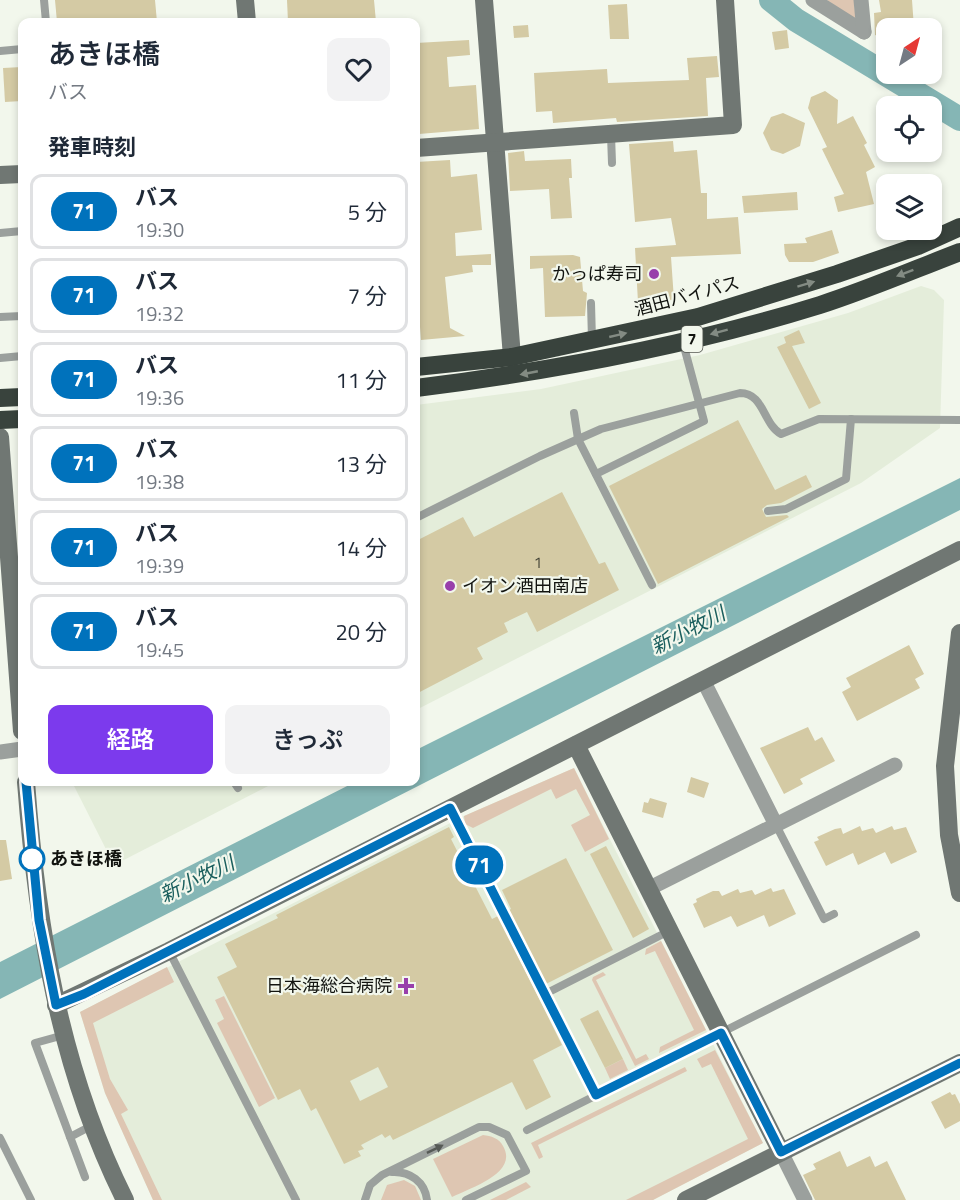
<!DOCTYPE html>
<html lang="ja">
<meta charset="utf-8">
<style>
:root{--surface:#fff;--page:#f2f2f3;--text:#1f2937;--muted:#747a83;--line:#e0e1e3;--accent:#7c3aed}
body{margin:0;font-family:"Titillium Web","Noto Sans JP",sans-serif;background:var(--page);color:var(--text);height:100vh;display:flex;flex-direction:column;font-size:22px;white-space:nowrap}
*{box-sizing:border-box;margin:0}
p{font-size:20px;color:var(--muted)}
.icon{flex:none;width:33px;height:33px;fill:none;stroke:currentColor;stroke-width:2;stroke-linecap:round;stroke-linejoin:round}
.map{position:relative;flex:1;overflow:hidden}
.sheet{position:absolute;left:18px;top:18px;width:402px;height:768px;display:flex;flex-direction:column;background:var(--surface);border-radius:12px;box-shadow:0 3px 9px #0003}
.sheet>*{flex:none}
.badge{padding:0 12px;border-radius:20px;font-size:21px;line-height:39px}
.needle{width:39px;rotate:36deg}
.buttons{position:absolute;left:876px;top:18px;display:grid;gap:12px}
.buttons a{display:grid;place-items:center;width:66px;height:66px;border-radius:12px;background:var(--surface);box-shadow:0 3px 9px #0003;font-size:30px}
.map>.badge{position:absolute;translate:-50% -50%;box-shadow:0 0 0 3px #fff}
h2{padding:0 30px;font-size:22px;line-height:54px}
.round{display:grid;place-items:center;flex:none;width:63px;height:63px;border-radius:12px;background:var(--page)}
.headline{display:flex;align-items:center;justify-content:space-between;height:102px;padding:0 30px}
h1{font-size:28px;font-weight:600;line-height:45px}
.primary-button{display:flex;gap:12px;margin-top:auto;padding:12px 30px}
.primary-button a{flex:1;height:69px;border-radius:12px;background:var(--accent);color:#fff;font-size:24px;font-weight:600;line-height:69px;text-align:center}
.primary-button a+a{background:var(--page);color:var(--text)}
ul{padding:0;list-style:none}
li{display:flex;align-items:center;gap:18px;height:75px;margin:0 12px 9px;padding:0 18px;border:3px solid var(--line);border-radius:12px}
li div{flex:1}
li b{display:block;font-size:22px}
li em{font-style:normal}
li .badge{min-width:66px;font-weight:700;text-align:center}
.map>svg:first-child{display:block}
.built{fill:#e4edda}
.green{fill:#dec6b2}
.water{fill:#85b6b5}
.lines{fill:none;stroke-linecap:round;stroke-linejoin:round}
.river{stroke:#85b6b5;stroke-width:24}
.building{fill:#d4caa4;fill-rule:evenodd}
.lane{stroke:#9ba09d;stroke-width:8}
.street{stroke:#9ba09d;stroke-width:15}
.secondary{stroke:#707773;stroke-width:18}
.highway{stroke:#39433d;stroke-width:18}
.oneway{fill:#838b83}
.oneway2{fill:#565a56}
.line-casing{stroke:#fff;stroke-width:14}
.line{stroke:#0072bc;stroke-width:9}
.poi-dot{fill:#983fab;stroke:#f2f7ec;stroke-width:2}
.stop-dot{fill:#fff;stroke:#0072bc;stroke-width:3}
.labels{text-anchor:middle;stroke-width:4.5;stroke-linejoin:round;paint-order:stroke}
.number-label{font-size:15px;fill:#424235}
.shield{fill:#f2f7ec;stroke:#555852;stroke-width:1.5}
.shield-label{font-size:16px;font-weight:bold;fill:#121410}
.poi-label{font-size:18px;fill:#121410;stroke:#f2f7ec;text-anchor:end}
.street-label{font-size:18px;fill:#121410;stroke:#f2f7ec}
.stop-label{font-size:18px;font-weight:bold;fill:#121410;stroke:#f2f7ec;text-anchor:start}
.water-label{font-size:20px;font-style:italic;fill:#1a5e5d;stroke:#f2f7ec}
</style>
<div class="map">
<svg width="960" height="1200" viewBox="0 0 960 1200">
<rect width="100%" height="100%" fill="#f2f7ec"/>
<g class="built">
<polygon points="921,286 934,290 944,300 940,428 861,483 416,710 416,405 541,389 700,355 848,313"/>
<polygon points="574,768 763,1143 653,1200 153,1200 105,1093 80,1012 464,816"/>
<polygon points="72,782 276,782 114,865"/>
</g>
<g class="green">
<polygon points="827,0 854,0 856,23"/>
<polygon points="574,768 609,839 585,852 571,825 590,815 576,789 556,799 551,789 473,828 465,824 464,816"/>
<polygon points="661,941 706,1030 659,1053 660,1047 694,1030 655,951 645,955 646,949"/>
<polygon points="167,967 174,982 93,1023 110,1079 128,1110 121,1114 162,1200 153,1200 105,1093 80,1012"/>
<polygon points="603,972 606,975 596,980 636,1059 646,1054 649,1059 635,1066 592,980 593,977"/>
<polygon points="224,996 275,1098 259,1107 217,1023 224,1019 215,1000"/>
<polygon points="715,1050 763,1143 653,1200 626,1200 748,1139 711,1064 702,1068 697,1059"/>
<polygon points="623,1059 628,1070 610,1079 605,1068"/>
<polygon points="685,1067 687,1071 538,1145 543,1157 539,1159 531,1143"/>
<path d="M483 1135C491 1136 499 1138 503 1146 519 1173 470 1188 452 1197L433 1159Z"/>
<polygon points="404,1180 415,1186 421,1200 381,1200 387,1185"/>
<polygon points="526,1182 531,1187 506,1200 490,1200"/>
</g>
<polygon class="water" points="960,478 960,510 0,999 0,962 355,782 416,782 416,750"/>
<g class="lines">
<polyline class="river" points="771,0 796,20 960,119"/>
</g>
<g class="building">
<polygon points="55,0 155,0 157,22 57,22"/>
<polygon points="287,0 374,0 376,22 288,22"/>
<polygon points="879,0 912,0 914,28 886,28 886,39 875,35 874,13 881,12"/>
<polygon points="627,4 629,39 610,39 608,5"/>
<polygon points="528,25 529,37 514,38 513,26"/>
<polygon points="787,30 789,48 775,50 772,32"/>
<polygon points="469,40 470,55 447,57 449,87 476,85 479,129 419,134 416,43"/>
<polygon points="717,56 719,77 706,78 708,116 617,122 616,118 553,123 552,111 536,112 534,73 607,69 608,83 689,80 687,58"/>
<polygon points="22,67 22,101 5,102 3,68"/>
<polygon points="825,91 838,100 837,124 853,116 867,143 864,145 875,167 866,172 874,204 838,212 834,197 844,194 822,149 827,147 808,108 811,97"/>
<polygon points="783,113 805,123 800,146 783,154 771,150 763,133 771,117"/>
<polygon points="673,141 674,152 697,150 701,193 707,193 707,219 738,217 741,254 671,257 674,300 638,302 635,248 676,245 671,218 635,222 629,144"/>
<polygon points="524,151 525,161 571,159 572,178 569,178 572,218 551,219 549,189 510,191 508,153"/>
<polygon points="450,160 451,177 477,174 482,230 455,233 456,256 491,254 491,265 472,265 473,272 445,277 450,328 465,336 421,340 416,274 416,162"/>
<polygon points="797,192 798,210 744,213 742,196"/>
<polygon points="832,230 839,253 813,262 789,262 785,255 784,244 807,243 805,238"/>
<polygon points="573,255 580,257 583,291 587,293 585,316 545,317 543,268 530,269 530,256"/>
<polygon points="799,330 805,343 792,346 821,403 809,409 777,347 786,343 784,337"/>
<polygon points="738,420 775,490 806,475 812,487 781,503 767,505 762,509 766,517 787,515 789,517 658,584 609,486"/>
<polygon points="562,492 599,564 605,562 619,590 537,632 527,612 504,623 508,632 477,648 483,659 416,694 416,541 463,517 474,537"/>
<polygon points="909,645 924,674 915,679 920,688 857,721 842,692 851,687 846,678"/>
<polygon points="808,727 815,741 822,737 835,761 800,779 803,784 784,794 760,748"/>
<polygon points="691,777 709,783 704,798 687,792"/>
<polygon points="650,798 667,803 663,818 642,812 644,802 648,803"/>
<polygon points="860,826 862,831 873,828 876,833 892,826 894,830 906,827 917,852 891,864 885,852 858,865 853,853 826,866 814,842 819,840 817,837 835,829 841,828 843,834"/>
<path d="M449 827 454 837 451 839 492 919 498 916 562 1045 533 1060 551 1097 526 1110 512 1082 393 1140 390 1135 385 1138 382 1134 361 1145 364 1149 358 1151 361 1156 344 1164 316 1108 311 1111 300 1089 278 1100 217 977 237 967 225 944 278 918 276 915ZM378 1067 388 1087 360 1101 350 1081Z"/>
<polygon points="0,840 6,840 12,879 0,881"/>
<polygon points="606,846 649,929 633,938 590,854"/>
<polygon points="566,858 613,950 546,984 509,910 511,909 502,890"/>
<polygon points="771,888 773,892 784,889 796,914 769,927 764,915 737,927 731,916 704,928 693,904 697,902 696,899 713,891 719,891 722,896 738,889 740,893 752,890 755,895"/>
<polygon points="598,1010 623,1059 605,1068 580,1019"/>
<polygon points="950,1092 952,1095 955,1094 960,1104 960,1121 945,1129 931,1102"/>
<polygon points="840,1151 847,1167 870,1156 875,1167 887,1161 906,1200 815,1200 803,1175 816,1169 813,1164"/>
</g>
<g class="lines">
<g class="lane">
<polyline points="44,0 46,22"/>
<polyline points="0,51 22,49"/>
<polyline points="611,135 612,163"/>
<polyline points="0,233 22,231"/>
<polyline points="591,303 592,340"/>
<polyline points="0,317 22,316"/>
<polyline points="0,358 22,356"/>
<polyline points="574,413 578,439 652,585"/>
<polyline points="596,474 704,421 683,343"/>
<polyline points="768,511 786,509 846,479 851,419"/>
<path d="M416 518 540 456 601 429 740 393C764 393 763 424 781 434L819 419 960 420"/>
<polyline points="234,782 238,788"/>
<polyline points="451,810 596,1095"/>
<polyline points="776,825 824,919 834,914"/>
<polyline points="169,951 296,1200"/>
<polyline points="545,994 669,931"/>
<polyline points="64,1035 35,1043 85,1177"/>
<polyline points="527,1130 916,935"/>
<polyline points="70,1137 93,1125"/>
<polyline points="0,1138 31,1200"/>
<path d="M392 1172C410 1171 425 1182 427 1200"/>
<polyline points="365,1200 370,1185 382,1175 479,1127 489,1127 507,1135 526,1171 466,1200"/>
</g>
<g class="street">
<polyline points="813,0 864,32"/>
<polyline points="861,0 864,32"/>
<polyline points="703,680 776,825"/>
<polyline points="0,752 22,749"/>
<polyline points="648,889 895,765"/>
<polyline points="781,1152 805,1200"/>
</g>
<g class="secondary">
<polyline points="245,0 247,22"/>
<polyline points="484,0 512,357"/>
<polyline points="416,148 733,125 725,0"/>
<polyline points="0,175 22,174"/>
<polyline points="0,437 22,731"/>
<polyline points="960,633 945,766 949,835 960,893"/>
<polyline points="576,745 781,1152"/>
<path d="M26 782C37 927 59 1068 125 1200"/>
<polyline points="56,1005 169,951 960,550"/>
<polyline points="686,1200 960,1063"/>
</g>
<g class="highway">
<polyline points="416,367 512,357 698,317 837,274 918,246 960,227"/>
<path d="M416 388C552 371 688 346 820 305 867 290 913 270 960 252"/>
<polyline points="0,398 22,397"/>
<polyline points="0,420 22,419"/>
</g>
</g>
<defs><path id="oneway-solid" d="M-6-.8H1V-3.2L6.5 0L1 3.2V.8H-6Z" transform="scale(1.5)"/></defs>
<g class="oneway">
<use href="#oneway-solid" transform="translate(905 273) rotate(159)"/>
<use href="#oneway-solid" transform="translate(806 284) rotate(-17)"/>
<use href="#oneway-solid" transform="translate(719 332) rotate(165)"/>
<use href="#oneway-solid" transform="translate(618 335) rotate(-13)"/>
<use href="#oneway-solid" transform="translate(529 373) rotate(169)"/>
</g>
<use class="oneway2" href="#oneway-solid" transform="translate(435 1149) rotate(-26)"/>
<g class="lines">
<g class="line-casing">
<polyline id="line" points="26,782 39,920 56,1005 84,994 450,808 596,1095 721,1033 781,1152 960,1063"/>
</g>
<use href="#line" class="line"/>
</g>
<g class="poi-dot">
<circle cx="654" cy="274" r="6"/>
<circle cx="450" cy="586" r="6"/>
<path d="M403 977h6v6h6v6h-6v6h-6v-6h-6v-6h6z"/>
</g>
<circle class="stop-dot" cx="32" cy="859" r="12"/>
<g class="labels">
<g class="number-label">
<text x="538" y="568">1</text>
</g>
<rect class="shield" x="681.5" y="326" width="21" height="26" rx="4.5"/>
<g class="shield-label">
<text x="692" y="345">7</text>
</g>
<g class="poi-label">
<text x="642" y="280">かっぱ寿司</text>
<text x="462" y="592" text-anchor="start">イオン酒田南店</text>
<text x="392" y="992">日本海総合病院</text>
</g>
<g class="street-label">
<text transform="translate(687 296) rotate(-15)" y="6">酒田バイパス</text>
</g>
<g class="stop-label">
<text x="50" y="865">あきほ橋</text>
</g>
<g class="water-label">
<text transform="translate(688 630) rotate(-27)" y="7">新小牧川</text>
<text transform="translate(197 879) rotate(-26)" y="7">新小牧川</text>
</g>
</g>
</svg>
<div class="buttons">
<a><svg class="needle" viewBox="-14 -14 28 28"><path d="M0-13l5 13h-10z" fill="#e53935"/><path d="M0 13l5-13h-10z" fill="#747a83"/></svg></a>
<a><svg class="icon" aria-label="locate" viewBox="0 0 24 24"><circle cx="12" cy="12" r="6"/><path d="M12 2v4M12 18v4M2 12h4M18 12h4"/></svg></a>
<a><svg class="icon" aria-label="layers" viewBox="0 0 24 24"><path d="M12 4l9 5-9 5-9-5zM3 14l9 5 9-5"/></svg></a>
</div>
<b class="badge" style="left:479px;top:865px;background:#0072bc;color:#fff">71</b>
<section class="sheet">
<div class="headline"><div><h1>あきほ橋</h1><p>バス</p></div><a class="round"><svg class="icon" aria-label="heart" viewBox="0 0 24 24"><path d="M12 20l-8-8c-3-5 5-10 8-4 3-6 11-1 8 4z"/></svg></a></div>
<h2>発車時刻</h2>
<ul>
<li><span class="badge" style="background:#0072bc;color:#fff">71</span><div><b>バス</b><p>19:30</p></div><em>5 分</em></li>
<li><span class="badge" style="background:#0072bc;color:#fff">71</span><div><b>バス</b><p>19:32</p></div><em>7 分</em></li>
<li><span class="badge" style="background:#0072bc;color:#fff">71</span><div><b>バス</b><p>19:36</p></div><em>11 分</em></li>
<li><span class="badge" style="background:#0072bc;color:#fff">71</span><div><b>バス</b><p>19:38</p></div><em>13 分</em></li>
<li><span class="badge" style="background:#0072bc;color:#fff">71</span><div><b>バス</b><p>19:39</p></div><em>14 分</em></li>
<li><span class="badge" style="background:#0072bc;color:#fff">71</span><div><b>バス</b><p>19:45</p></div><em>20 分</em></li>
</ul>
<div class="primary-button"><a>経路</a><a>きっぷ</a></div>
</section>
</div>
